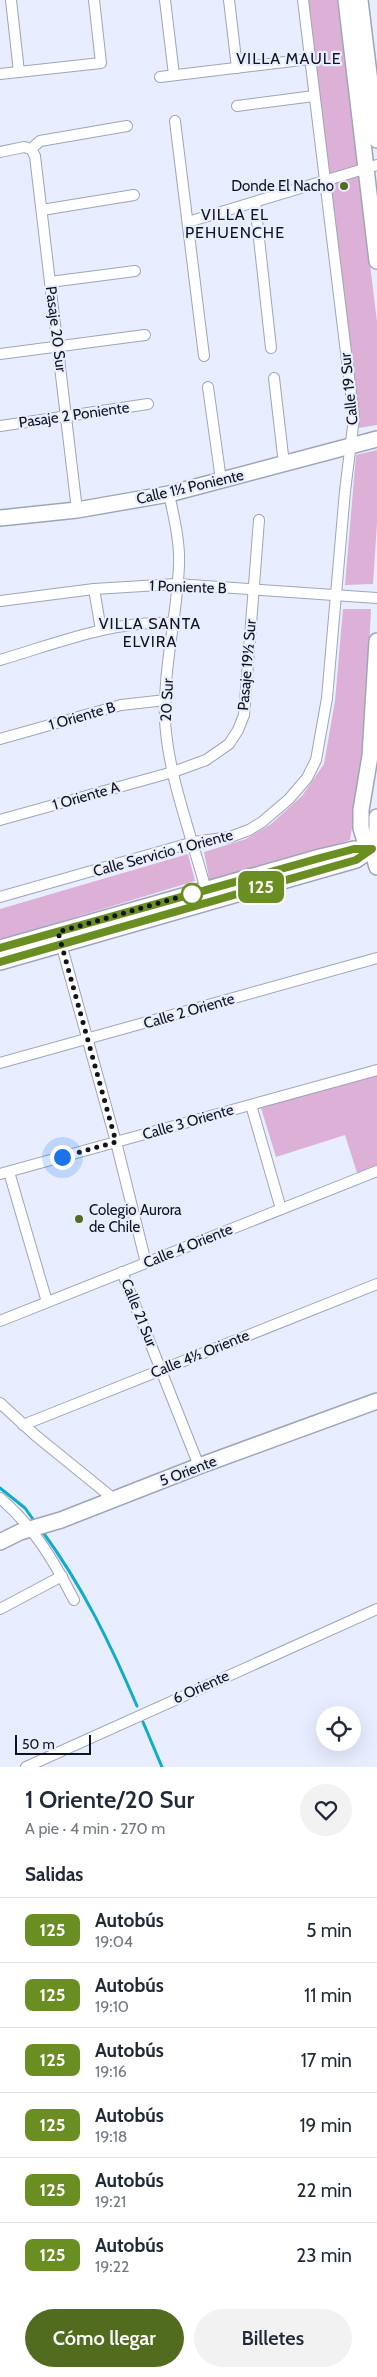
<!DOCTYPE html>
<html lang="es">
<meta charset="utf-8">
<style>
:root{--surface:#fff;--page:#f2f2f3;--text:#1f2937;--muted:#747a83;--line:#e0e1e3;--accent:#516c1f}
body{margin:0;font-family:Cabin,sans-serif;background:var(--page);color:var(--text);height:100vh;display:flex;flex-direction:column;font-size:19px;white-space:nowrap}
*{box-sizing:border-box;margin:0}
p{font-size:16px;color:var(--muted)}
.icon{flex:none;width:28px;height:28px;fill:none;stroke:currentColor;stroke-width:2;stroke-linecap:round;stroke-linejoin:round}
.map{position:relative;height:1767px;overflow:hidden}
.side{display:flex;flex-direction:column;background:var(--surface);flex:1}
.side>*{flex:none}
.badge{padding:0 10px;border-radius:8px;font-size:18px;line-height:32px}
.controls{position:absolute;left:316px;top:1706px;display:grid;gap:10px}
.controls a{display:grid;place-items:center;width:45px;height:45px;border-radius:50%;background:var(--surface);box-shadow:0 5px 20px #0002;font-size:25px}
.scale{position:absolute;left:15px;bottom:12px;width:76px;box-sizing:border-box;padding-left:5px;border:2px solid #12141c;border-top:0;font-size:14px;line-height:18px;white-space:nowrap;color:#12141c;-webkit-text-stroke:4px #e8eeff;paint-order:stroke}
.you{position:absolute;width:25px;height:25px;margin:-12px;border:4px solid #fff;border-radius:50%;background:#1a73e8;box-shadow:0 0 0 8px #1a73e833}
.map>.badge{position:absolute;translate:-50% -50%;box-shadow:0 0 0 2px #fff}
h2{padding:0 25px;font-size:19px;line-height:45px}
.round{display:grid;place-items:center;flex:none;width:52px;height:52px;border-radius:26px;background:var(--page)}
.overview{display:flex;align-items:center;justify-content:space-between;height:85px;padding:0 25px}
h1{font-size:24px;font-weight:600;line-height:38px}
.action{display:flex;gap:10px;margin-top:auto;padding:10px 25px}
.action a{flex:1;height:58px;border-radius:30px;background:var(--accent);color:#fff;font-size:20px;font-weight:600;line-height:58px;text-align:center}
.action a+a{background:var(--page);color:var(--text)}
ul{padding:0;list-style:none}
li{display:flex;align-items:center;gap:15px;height:65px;padding:0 25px;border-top:1px solid var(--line)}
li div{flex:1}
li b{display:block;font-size:19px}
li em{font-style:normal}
li .badge{min-width:55px;font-weight:700;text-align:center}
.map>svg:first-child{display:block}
.green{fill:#dcb0d7}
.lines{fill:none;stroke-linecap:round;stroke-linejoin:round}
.stream{stroke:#11acc6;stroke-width:3}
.street-casing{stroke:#9fa5b9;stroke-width:12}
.secondary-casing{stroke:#9fa5b9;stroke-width:18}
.street{stroke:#fff;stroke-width:10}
.secondary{stroke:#fff;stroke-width:15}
.line-casing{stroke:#fff;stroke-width:11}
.line{stroke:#6b8e23;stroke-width:8}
.walk{stroke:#12141c;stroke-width:5;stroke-dasharray:0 9}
.poi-dot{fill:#516c1f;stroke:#e8eeff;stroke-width:2}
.stop-dot{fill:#fff;stroke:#6b8e23;stroke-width:2.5}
.labels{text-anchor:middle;stroke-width:4.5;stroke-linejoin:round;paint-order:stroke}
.poi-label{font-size:15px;fill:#12141c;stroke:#e8eeff;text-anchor:end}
.street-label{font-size:15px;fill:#12141c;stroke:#e8eeff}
.neighbourhood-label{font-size:16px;letter-spacing:1px;fill:#12141c;stroke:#e8eeff}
</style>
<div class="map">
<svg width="377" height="1767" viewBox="0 0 377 1767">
<rect width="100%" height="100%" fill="#e8eeff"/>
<g class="green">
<polygon points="308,0 338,0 377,322 377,425 358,428 355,385"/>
<polygon points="377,450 377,523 373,584 345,585 356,455"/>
<polygon points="343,609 371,609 364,752 350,840 210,883 204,852 246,839 271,824 302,796 324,764 335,701"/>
<polygon points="188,854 195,881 0,940 0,909"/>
<polygon points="377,1075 377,1168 358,1176 345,1135 276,1157 261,1108"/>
</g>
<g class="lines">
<g class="stream">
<polyline points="0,1488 25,1508 35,1522"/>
<path d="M42 1531C82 1585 111 1645 137 1706"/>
<polyline points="143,1722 162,1767"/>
</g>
<g class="street-casing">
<g id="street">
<polyline points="11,0 19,72"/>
<polyline points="165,0 174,75"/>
<polyline points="229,0 237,68"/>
<polyline points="0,74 101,63 94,0"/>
<polyline points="160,77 310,59"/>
<polyline points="237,106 314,96"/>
<polyline points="175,121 204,356"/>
<polyline points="31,149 35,156 77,510"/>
<polyline points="31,149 40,141 127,126"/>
<polyline points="0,152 24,147 31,149"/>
<polyline points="255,202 271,348"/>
<polyline points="42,210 134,195"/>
<polyline points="188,222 377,165"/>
<polyline points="50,282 135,271"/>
<polyline points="0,354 145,335"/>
<polyline points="274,378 284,464"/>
<polyline points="208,387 221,480"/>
<polyline points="0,426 148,404"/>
<path d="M169 494C174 517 180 542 179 565 177 617 163 669 165 720 168 777 193 839 207 894"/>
<polyline points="94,589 101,630"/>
<polyline points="0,601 94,589 176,584 377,598"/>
<path d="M0 660C58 643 113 620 174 623"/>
<polyline points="0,739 121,705 166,700"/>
<polyline points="0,820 173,772 206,760 229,744 238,730 244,715 259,520"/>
<polyline points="0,897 194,842 230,837 249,830 262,822 289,799 307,778 316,760 327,698 345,491 354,418 303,0"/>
<polyline points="60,940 116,1142 146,1263"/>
<polyline points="0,1063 377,958"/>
<polyline points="251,1105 281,1209"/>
<polyline points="9,1172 47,1302"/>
<polyline points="0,1174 377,1070"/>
<polyline points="122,1272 199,1466"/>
<polyline points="0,1321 377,1171"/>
<polyline points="0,1403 35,1435 115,1500"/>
<polyline points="23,1425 377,1284"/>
<path d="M0 1498C34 1527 54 1561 74 1600"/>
<polyline points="0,1609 62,1576"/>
<polyline points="26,1767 377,1609"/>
</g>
</g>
<g class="secondary-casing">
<g id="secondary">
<polyline points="346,0 377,261"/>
<polyline points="360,0 377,140"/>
<polyline points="0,518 77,510 169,494 377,439"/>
<polyline points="377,641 370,756 361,810 361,828 365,841 372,849 377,867"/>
<polyline points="377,817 377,837"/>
<polyline points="0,948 320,857 354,849 372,849"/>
<polyline points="0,962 356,860 372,849 377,839"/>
<polyline points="0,1542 20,1532 61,1520 199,1466 377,1401"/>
</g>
</g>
<use href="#street" class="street"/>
<use href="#secondary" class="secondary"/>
</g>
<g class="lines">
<g class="line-casing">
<polyline id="line" points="0,948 320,858 354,849 372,849 356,860 0,962"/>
</g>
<use href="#line" class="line"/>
<polyline class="walk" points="62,1157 116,1142 58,932 194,893 192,894"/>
</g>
<g class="poi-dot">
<circle cx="344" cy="186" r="5"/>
<circle cx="79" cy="1219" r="5"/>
</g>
<circle class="stop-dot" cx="192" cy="894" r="10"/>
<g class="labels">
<g class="poi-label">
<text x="334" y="191">Donde El Nacho</text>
<text x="89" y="1215" text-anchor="start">Colegio Aurora<tspan x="89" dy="17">de Chile</tspan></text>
</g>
<g class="street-label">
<text transform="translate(56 329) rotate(83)" y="5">Pasaje 20 Sur</text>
<text transform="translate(349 389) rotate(-96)" y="5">Calle 19 Sur</text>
<text transform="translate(74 415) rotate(-8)" y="5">Pasaje 2 Poniente</text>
<text transform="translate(190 487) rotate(-13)" y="5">Calle 1½ Poniente</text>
<text transform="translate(188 587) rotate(2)" y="5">1 Poniente B</text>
<text transform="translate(247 665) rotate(-85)" y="5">Pasaje 19½ Sur</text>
<text transform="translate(167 700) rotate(-87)" y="5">20 Sur</text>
<text transform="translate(82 716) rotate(-16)" y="5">1 Oriente B</text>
<text transform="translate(86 796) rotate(-16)" y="5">1 Oriente A</text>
<text transform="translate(163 853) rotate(-15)" y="5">Calle Servicio 1 Oriente</text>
<text transform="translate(189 1011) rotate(-16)" y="5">Calle 2 Oriente</text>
<text transform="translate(188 1122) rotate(-16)" y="5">Calle 3 Oriente</text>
<text transform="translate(188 1246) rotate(-22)" y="5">Calle 4 Oriente</text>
<text transform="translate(139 1313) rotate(68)" y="5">Calle 21 Sur</text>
<text transform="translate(200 1354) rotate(-22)" y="5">Calle 4½ Oriente</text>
<text transform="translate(188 1471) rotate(-21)" y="5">5 Oriente</text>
<text transform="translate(201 1687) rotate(-24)" y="5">6 Oriente</text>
</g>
<g class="neighbourhood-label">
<text x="289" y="64">VILLA MAULE</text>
<text x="235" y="220">VILLA EL<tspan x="235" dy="18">PEHUENCHE</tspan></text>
<text x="150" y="629">VILLA SANTA<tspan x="150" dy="18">ELVIRA</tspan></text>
</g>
</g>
</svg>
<div class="controls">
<a><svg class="icon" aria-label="locate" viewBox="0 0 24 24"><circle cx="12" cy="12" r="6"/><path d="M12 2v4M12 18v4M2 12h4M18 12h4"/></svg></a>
</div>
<div class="scale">50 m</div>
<div class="you" style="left:62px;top:1157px"></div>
<b class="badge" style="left:261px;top:887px;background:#6b8e23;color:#fff">125</b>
</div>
<section class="side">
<div class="overview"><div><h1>1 Oriente/20 Sur</h1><p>A pie · 4 min · 270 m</p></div><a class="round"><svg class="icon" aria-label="heart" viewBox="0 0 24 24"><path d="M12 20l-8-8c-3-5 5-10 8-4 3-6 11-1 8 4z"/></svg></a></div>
<h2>Salidas</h2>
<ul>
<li><span class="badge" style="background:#6b8e23;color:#fff">125</span><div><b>Autobús</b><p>19:04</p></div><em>5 min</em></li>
<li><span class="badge" style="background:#6b8e23;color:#fff">125</span><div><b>Autobús</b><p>19:10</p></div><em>11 min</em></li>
<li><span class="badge" style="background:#6b8e23;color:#fff">125</span><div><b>Autobús</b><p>19:16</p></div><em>17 min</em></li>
<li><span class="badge" style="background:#6b8e23;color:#fff">125</span><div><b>Autobús</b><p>19:18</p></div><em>19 min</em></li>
<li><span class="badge" style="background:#6b8e23;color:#fff">125</span><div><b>Autobús</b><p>19:21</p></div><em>22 min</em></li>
<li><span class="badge" style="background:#6b8e23;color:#fff">125</span><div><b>Autobús</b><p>19:22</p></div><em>23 min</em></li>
</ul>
<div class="action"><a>Cómo llegar</a><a>Billetes</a></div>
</section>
